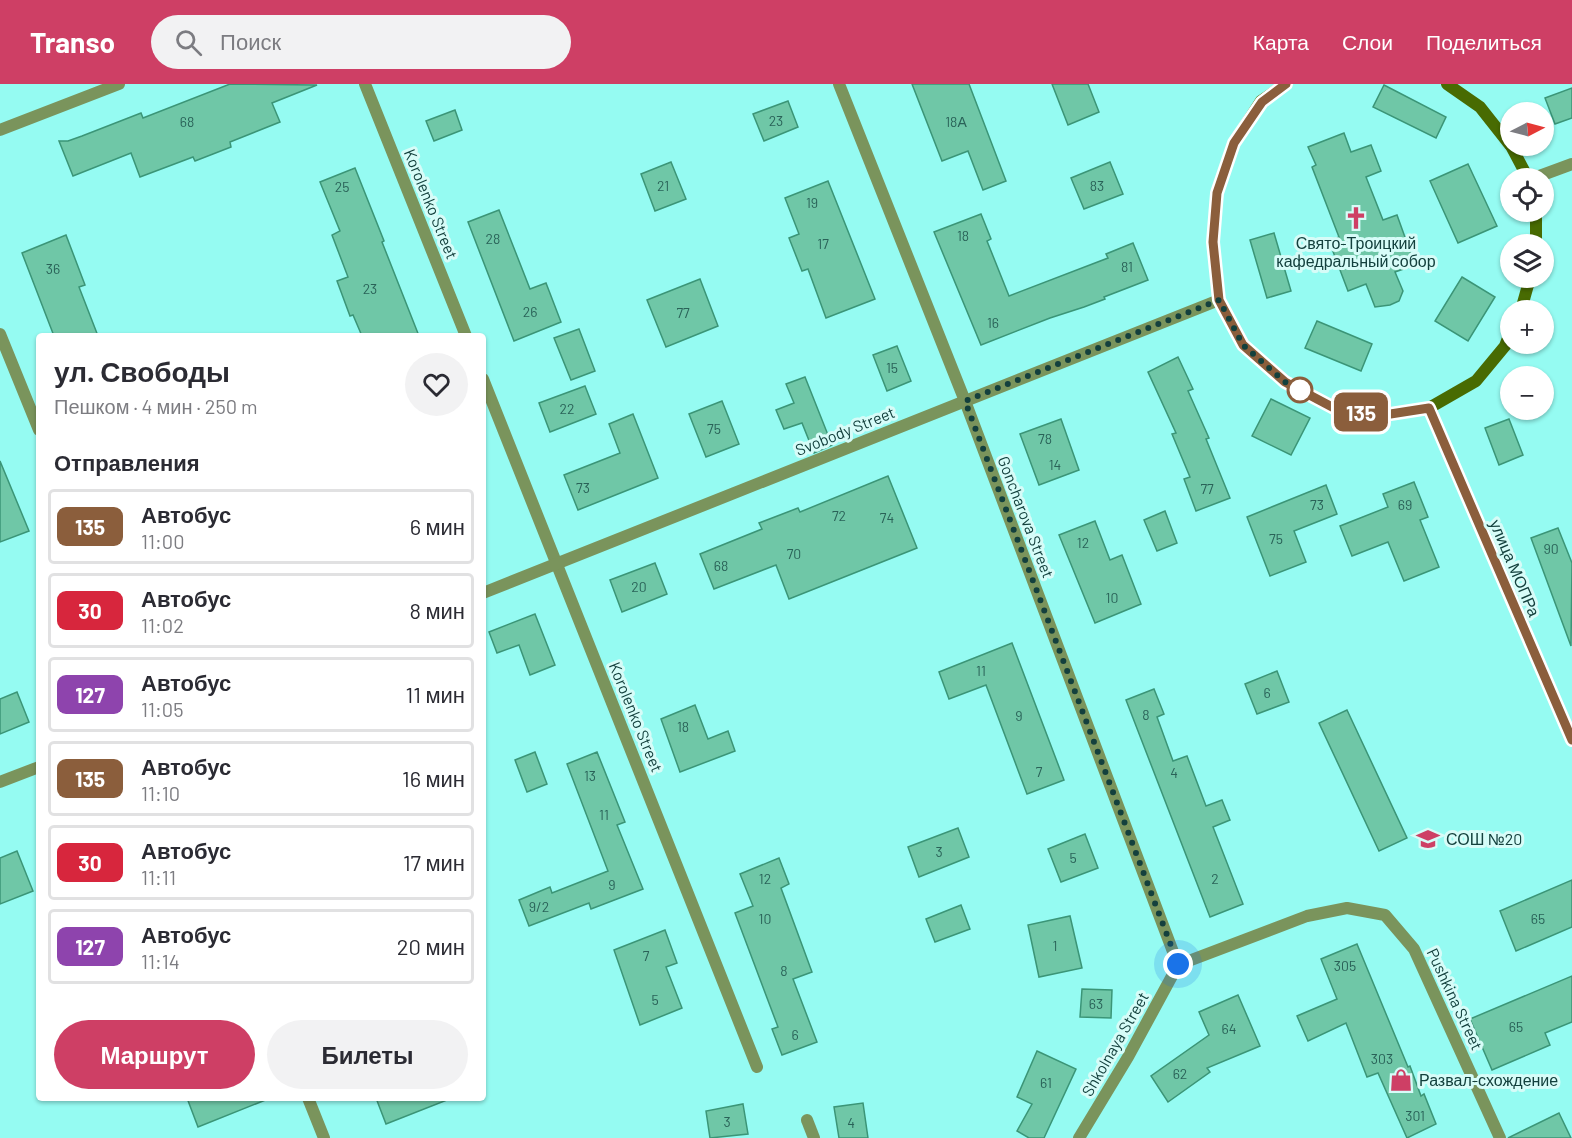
<!DOCTYPE html>
<html lang="ru">
<meta charset="utf-8">
<style>
:root{--surface:#fff;--page:#f2f2f3;--text:#2b2b33;--muted:#7c7c81;--line:#e1e1e2;--accent:#ce3f65}
body{margin:0;font-family:Barlow,sans-serif;background:var(--page);color:var(--text);height:100vh;display:flex;flex-direction:column;font-size:22px;white-space:nowrap}
*{box-sizing:border-box;margin:0}
p{font-size:20px;color:var(--muted)}
.icon{flex:none;width:33px;height:33px;fill:none;stroke:currentColor;stroke-width:2;stroke-linecap:round;stroke-linejoin:round}
.map{position:relative;flex:1;overflow:hidden}
.details{position:absolute;left:36px;top:249px;width:450px;height:768px;display:flex;flex-direction:column;background:var(--surface);border-radius:6px;box-shadow:0 2px 4px #0004}
.details>*{flex:none}
.badge{padding:0 12px;border-radius:9px;font-size:21px;line-height:39px}
.needle{width:39px;rotate:84deg}
.buttons{position:absolute;left:1500px;top:18px;display:grid;gap:12px}
.buttons a{display:grid;place-items:center;width:54px;height:54px;border-radius:50%;background:var(--surface);box-shadow:0 2px 4px #0004;font-size:30px}
.you{position:absolute;width:30px;height:30px;margin:-15px;border:4px solid #fff;border-radius:50%;background:#1a73e8;box-shadow:0 0 0 9px #1a73e833}
.map>.badge{position:absolute;translate:-50% -50%;box-shadow:0 0 0 3px #fff}
h2{padding:0 18px;font-size:22px;line-height:54px}
.round{display:grid;place-items:center;flex:none;width:63px;height:63px;border-radius:32px;background:var(--page)}
.summary{display:flex;align-items:center;justify-content:space-between;height:102px;padding:0 18px}
h1{font-size:28px;font-weight:700;line-height:45px}
.cta{display:flex;gap:12px;margin-top:auto;padding:12px 18px}
.cta a{flex:1;height:69px;border-radius:36px;background:var(--accent);color:#fff;font-size:24px;font-weight:700;line-height:69px;text-align:center}
.cta a+a{background:var(--page);color:var(--text)}
ul{padding:0;list-style:none}
li{display:flex;align-items:center;gap:18px;height:75px;margin:0 12px 9px;padding:0 6px;border:3px solid var(--line);border-radius:6px}
li div{flex:1}
li b{display:block;font-size:22px}
li em{font-style:normal}
li .badge{min-width:66px;font-weight:700;text-align:center}
header{display:flex;align-items:center;gap:36px;box-sizing:border-box;height:84px;padding:0 30px;background:var(--accent);color:#fff}
header strong{font-size:28px}
nav{display:flex;gap:33px;margin-inline-start:auto;font-size:21px}
.search{width:420px;height:54px;background:var(--page);display:flex;align-items:center;gap:15px;box-sizing:border-box;padding:0 21px;border-radius:33px;color:var(--muted);font-size:22px}
.map>svg:first-child{display:block}
.building{fill:#6fc7a7;stroke:#3b9577;stroke-width:1.5}
.lines{fill:none;stroke-linecap:round;stroke-linejoin:round}
.minor{stroke:#7a945c;stroke-width:12}
.tertiary{stroke:#7a945c;stroke-width:12}
.secondary{stroke:#486b02;stroke-width:12}
.line-casing{stroke:#fff;stroke-width:14}
.line{stroke:#8b5e3c;stroke-width:9}
.walk{stroke:#13403d;stroke-width:6;stroke-dasharray:0 10.8}
.stop-dot{fill:#fff;stroke:#8b5e3c;stroke-width:3}
.labels{text-anchor:middle;stroke-width:6;stroke-linejoin:round;paint-order:stroke}
.number-label{font-size:14px;fill:#2a6258}
.street-label{font-size:16px;fill:#13403d;stroke:#d7fcf8}
.poi-label{font-size:16px;fill:#13403d;stroke:#d7fcf8;text-anchor:start}
</style>
<header>
<strong>Transo</strong>
<div class="search"><svg class="icon" aria-label="search" viewBox="0 0 24 24"><circle cx="10" cy="10" r="6"/><path d="M15 15l6 6"/></svg>Поиск</div>
<nav><a>Карта</a><a>Слои</a><a>Поделиться</a></nav>
</header>
<div class="map">
<svg width="1572" height="1054" viewBox="0 0 1572 1054">
<rect width="100%" height="100%" fill="#95fbf2"/>
<g class="building">
<polygon points="230,0 317,1 272,19 280,38 230,58 231,63 195,77 193,73 140,93 131,69 73,92 59,57 68,57 82,52 141,29 143,34"/>
<polygon points="912,0 969,0 1006,97 983,106 968,67 942,77"/>
<polygon points="1052,0 1088,0 1099,28 1068,41"/>
<polygon points="1384,1 1446,33 1436,54 1373,23"/>
<polygon points="1572,4 1572,34 1555,40 1545,14"/>
<polygon points="788,17 798,43 764,57 753,30"/>
<polygon points="455,26 462,46 434,57 426,37"/>
<polygon points="1344,49 1351,68 1371,61 1381,87 1366,93 1383,136 1397,131 1415,181 1395,188 1403,207 1399,217 1390,221 1375,223 1366,200 1348,207 1329,157 1339,153 1312,83 1316,81 1308,63"/>
<polygon points="671,78 686,115 655,127 641,90"/>
<polygon points="1110,78 1123,110 1084,125 1071,94"/>
<polygon points="1468,80 1497,142 1458,159 1430,97"/>
<polygon points="355,84 384,157 382,158 419,252 362,252 353,231 350,232 337,197 348,193 332,151 340,147 320,98"/>
<polygon points="828,97 875,215 826,234 808,185 802,187 789,154 799,150 785,114"/>
<polygon points="499,126 530,205 546,199 561,238 514,257 468,138"/>
<polygon points="981,130 991,155 987,157 1009,212 1108,174 1106,170 1133,159 1148,196 1104,213 1105,215 1084,223 1050,234 981,261 934,148"/>
<polygon points="1274,149 1291,207 1267,214 1250,156"/>
<polygon points="66,151 85,201 79,203 98,252 54,252 22,169"/>
<polygon points="1462,193 1495,213 1468,257 1435,237"/>
<polygon points="700,195 718,242 666,263 647,216"/>
<polygon points="1317,237 1372,260 1361,287 1305,264"/>
<polygon points="579,245 595,287 571,296 554,254"/>
<polygon points="897,262 911,297 887,307 873,271"/>
<polygon points="1178,273 1193,305 1188,307 1209,354 1206,355 1230,414 1196,427 1184,395 1190,393 1172,350 1176,349 1148,288"/>
<polygon points="805,293 832,361 814,369 802,339 784,345 776,326 794,319 786,300"/>
<polygon points="585,302 596,330 550,348 539,319"/>
<polygon points="1271,315 1310,334 1291,371 1252,352"/>
<polygon points="722,317 739,360 706,373 689,330"/>
<polygon points="633,330 658,394 578,426 564,391 620,369 609,340"/>
<polygon points="1061,335 1079,386 1039,401 1020,350"/>
<polygon points="1509,335 1523,371 1499,381 1485,344"/>
<polygon points="0,377 29,447 0,458"/>
<polygon points="888,392 917,464 789,515 776,481 714,505 700,470 762,445 759,439 798,424 800,428"/>
<polygon points="1414,398 1428,433 1420,436 1439,483 1404,497 1388,458 1352,472 1340,442 1388,423 1383,410"/>
<polygon points="1326,401 1337,430 1294,447 1306,478 1270,492 1247,433"/>
<polygon points="1165,427 1177,459 1157,467 1144,436"/>
<polygon points="1095,437 1110,476 1122,471 1141,520 1095,539 1059,451"/>
<polygon points="1558,444 1572,479 1571,562 1531,454"/>
<polygon points="655,479 667,510 622,528 610,496"/>
<polygon points="535,530 555,581 530,591 519,561 497,569 489,548"/>
<polygon points="1012,559 1064,696 1027,710 986,601 949,615 939,588"/>
<polygon points="1277,587 1289,618 1257,630 1245,600"/>
<polygon points="1154,605 1164,630 1157,633 1173,677 1187,672 1206,722 1222,716 1230,736 1213,743 1243,820 1210,833 1126,616"/>
<polygon points="17,608 29,638 0,650 0,615"/>
<polygon points="695,621 708,655 728,647 735,667 680,688 661,635"/>
<polygon points="1347,626 1407,754 1379,767 1319,639"/>
<polygon points="535,668 547,700 527,708 515,676"/>
<polygon points="597,668 625,738 617,741 643,805 591,825 589,819 529,842 519,816 550,803 552,809 608,787 567,680"/>
<polygon points="958,744 969,773 919,793 908,763"/>
<polygon points="1085,750 1098,784 1061,798 1048,765"/>
<polygon points="17,767 33,807 0,820 0,774"/>
<polygon points="779,774 789,800 781,804 812,888 793,895 817,958 782,971 772,945 778,943 735,829 753,822 740,790"/>
<polygon points="1572,796 1572,843 1516,867 1500,827"/>
<polygon points="961,821 970,845 935,858 926,835"/>
<polygon points="1070,832 1082,884 1039,893 1028,841"/>
<polygon points="665,846 677,879 666,883 682,924 640,941 614,866"/>
<polygon points="1357,860 1408,983 1410,982 1421,1012 1424,1010 1436,1040 1407,1054 1378,989 1367,993 1346,939 1308,957 1297,932 1337,915 1321,875"/>
<polygon points="1572,892 1572,938 1545,949 1550,961 1492,986 1470,935"/>
<polygon points="1082,905 1112,906 1111,934 1080,933"/>
<polygon points="1238,911 1260,962 1207,984 1210,988 1168,1018 1151,992 1209,951 1199,928"/>
<polygon points="1037,967 1076,985 1044,1054 1029,1054 1017,1047 1032,1020 1017,1013"/>
<polygon points="187,1014 268,1014 268,1015 198,1043"/>
<polygon points="376,1014 447,1014 447,1016 386,1040"/>
<polygon points="863,1019 868,1054 839,1054 834,1023"/>
<polygon points="743,1020 748,1050 710,1054 706,1027"/>
<polygon points="1559,1029 1571,1054 1508,1054"/>
</g>
<g class="lines">
<g class="minor">
<polyline points="365,0 466,252"/>
<polyline points="839,0 965,317 1178,881"/>
<polyline points="0,46 119,0"/>
<polyline points="1534,94 1572,80"/>
<polyline points="0,250 39,346"/>
<polyline points="483,295 757,983"/>
<polyline points="1178,881 1307,832 1347,824 1385,831 1414,865 1500,1054"/>
<polyline points="308,1014 324,1054"/>
<polyline points="807,1036 814,1054"/>
<polyline points="1079,1054 1128,973 1178,881"/>
</g>
<g class="tertiary">
<polyline points="483,509 1219,216"/>
<polyline points="0,698 39,683"/>
</g>
<g class="secondary">
<polyline points="1286,0 1261,17 1234,59 1217,109 1213,158 1219,216 1243,261 1285,298 1334,324 1384,331 1429,324 1476,297 1505,262 1510,249"/>
<polyline points="1447,0 1480,23 1510,61"/>
<polyline points="1511,62 1528,94"/>
<polyline points="1536,160 1536,128"/>
<polyline points="1521,226 1530,194"/>
<polyline points="1429,324 1572,656"/>
</g>
</g>
<g class="lines">
<g class="line-casing">
<polyline id="line" points="1286,0 1262,18 1234,59 1217,109 1213,158 1219,216 1243,261 1285,298 1334,324 1384,331 1429,324 1572,656"/>
</g>
<use href="#line" class="line"/>
<polyline class="walk" points="1178,880 965,317 1219,216 1243,261 1285,298 1300,306"/>
</g>
<defs>
<g id="church-bare" transform="scale(1.8)"><path d="M-1.2-6h2.4v3.5h3.3v2.4h-3.3V6h-2.4V-.1h-3.3v-2.4h3.3Z" fill="#ce3f65" stroke="#d7fcf8" stroke-width="2.5" paint-order="stroke"/></g>
<g id="school-bare" transform="scale(1.8)"><path d="M0-5L7-2L0 1L-7-2ZM-4 1L0 2.5L4 1V4Q0 6-4 4Z" fill="#ce3f65" stroke="#d7fcf8" stroke-width="2.5" paint-order="stroke"/></g>
<g id="shop-bare" transform="scale(1.8)"><path d="M-5-2.5h2.3a2.7 3.5 0 0 1 5.4 0H5L5.5 6h-11ZM-1.5-2.5h3a1.5 2.3 0 0 0-3 0Z" fill="#ce3f65" stroke="#d7fcf8" stroke-width="2.5" paint-order="stroke"/></g>
</defs>
<g fill-rule="evenodd">
<use href="#church-bare" x="1356" y="134"/>
<use href="#school-bare" x="1428" y="755"/>
<use href="#shop-bare" x="1401" y="996"/>
</g>
<circle class="stop-dot" cx="1300" cy="306" r="12"/>
<g class="labels">
<g class="number-label">
<text x="776" y="42">23</text>
<text x="187" y="43">68</text>
<text x="956" y="43">18А</text>
<text x="663" y="107">21</text>
<text x="1097" y="107">83</text>
<text x="342" y="108">25</text>
<text x="812" y="124">19</text>
<text x="963" y="157">18</text>
<text x="493" y="160">28</text>
<text x="823" y="165">17</text>
<text x="1127" y="188">81</text>
<text x="53" y="190">36</text>
<text x="370" y="210">23</text>
<text x="530" y="233">26</text>
<text x="683" y="234">77</text>
<text x="993" y="244">16</text>
<text x="892" y="289">15</text>
<text x="567" y="330">22</text>
<text x="714" y="350">75</text>
<text x="1045" y="360">78</text>
<text x="1055" y="386">14</text>
<text x="583" y="409">73</text>
<text x="1207" y="410">77</text>
<text x="1317" y="426">73</text>
<text x="1405" y="426">69</text>
<text x="839" y="437">72</text>
<text x="887" y="439">74</text>
<text x="1276" y="460">75</text>
<text x="1083" y="464">12</text>
<text x="1551" y="470">90</text>
<text x="794" y="475">70</text>
<text x="721" y="487">68</text>
<text x="639" y="508">20</text>
<text x="1112" y="519">10</text>
<text x="981" y="592">11</text>
<text x="1267" y="614">6</text>
<text x="1146" y="636">8</text>
<text x="1019" y="637">9</text>
<text x="683" y="648">18</text>
<text x="1039" y="693">7</text>
<text x="1174" y="694">4</text>
<text x="590" y="697">13</text>
<text x="604" y="736">11</text>
<text x="939" y="773">3</text>
<text x="1073" y="779">5</text>
<text x="765" y="800">12</text>
<text x="1215" y="800">2</text>
<text x="612" y="806">9</text>
<text x="539" y="828">9/2</text>
<text x="765" y="840">10</text>
<text x="1538" y="840">65</text>
<text x="1055" y="867">1</text>
<text x="646" y="877">7</text>
<text x="1345" y="887">305</text>
<text x="784" y="892">8</text>
<text x="655" y="921">5</text>
<text x="1096" y="925">63</text>
<text x="1516" y="948">65</text>
<text x="1229" y="950">64</text>
<text x="795" y="956">6</text>
<text x="1382" y="980">303</text>
<text x="1180" y="995">62</text>
<text x="1046" y="1004">61</text>
<text x="1415" y="1037">301</text>
<text x="727" y="1043">3</text>
<text x="851" y="1044">4</text>
</g>
<g class="street-label">
<text transform="translate(431 120) rotate(68)" y="6">Korolenko Street</text>
<text transform="translate(845 347) rotate(-22)" y="6">Svobody Street</text>
<text transform="translate(1026 433) rotate(69)" y="6">Goncharova Street</text>
<text transform="translate(1515 484) rotate(67)" y="6">улица МОПРа</text>
<text transform="translate(636 633) rotate(68)" y="6">Korolenko Street</text>
<text transform="translate(1455 915) rotate(65)" y="6">Pushkina Street</text>
<text transform="translate(1115 960) rotate(-60)" y="6">Shkolnaya Street</text>
</g>
<g class="poi-label">
<text x="1356" y="165" text-anchor="middle">Свято-Троицкий<tspan x="1356" dy="18">кафедральный собор</tspan></text>
<text x="1446" y="761">СОШ №20</text>
<text x="1419" y="1002">Развал-схождение</text>
</g>
</g>
</svg>
<div class="buttons">
<a><svg class="needle" viewBox="-14 -14 28 28"><path d="M0-13l5 13h-10z" fill="#e53935"/><path d="M0 13l5-13h-10z" fill="#7c7c81"/></svg></a>
<a><svg class="icon" aria-label="locate" viewBox="0 0 24 24"><circle cx="12" cy="12" r="6"/><path d="M12 2v4M12 18v4M2 12h4M18 12h4"/></svg></a>
<a><svg class="icon" aria-label="layers" viewBox="0 0 24 24"><path d="M12 4l9 5-9 5-9-5zM3 14l9 5 9-5"/></svg></a>
<a>+</a>
<a>−</a>
</div>
<div class="you" style="left:1178px;top:880px"></div>
<b class="badge" style="left:1361px;top:328px;background:#8b5e3c;color:#fff">135</b>
<section class="details">
<div class="summary"><div><h1>ул. Свободы</h1><p>Пешком · 4 мин · 250 m</p></div><a class="round"><svg class="icon" aria-label="heart" viewBox="0 0 24 24"><path d="M12 20l-8-8c-3-5 5-10 8-4 3-6 11-1 8 4z"/></svg></a></div>
<h2>Отправления</h2>
<ul>
<li><span class="badge" style="background:#8b5e3c;color:#fff">135</span><div><b>Автобус</b><p>11:00</p></div><em>6 мин</em></li>
<li><span class="badge" style="background:#d7263d;color:#fff">30</span><div><b>Автобус</b><p>11:02</p></div><em>8 мин</em></li>
<li><span class="badge" style="background:#8e44ad;color:#fff">127</span><div><b>Автобус</b><p>11:05</p></div><em>11 мин</em></li>
<li><span class="badge" style="background:#8b5e3c;color:#fff">135</span><div><b>Автобус</b><p>11:10</p></div><em>16 мин</em></li>
<li><span class="badge" style="background:#d7263d;color:#fff">30</span><div><b>Автобус</b><p>11:11</p></div><em>17 мин</em></li>
<li><span class="badge" style="background:#8e44ad;color:#fff">127</span><div><b>Автобус</b><p>11:14</p></div><em>20 мин</em></li>
</ul>
<div class="cta"><a>Маршрут</a><a>Билеты</a></div>
</section>
</div>
